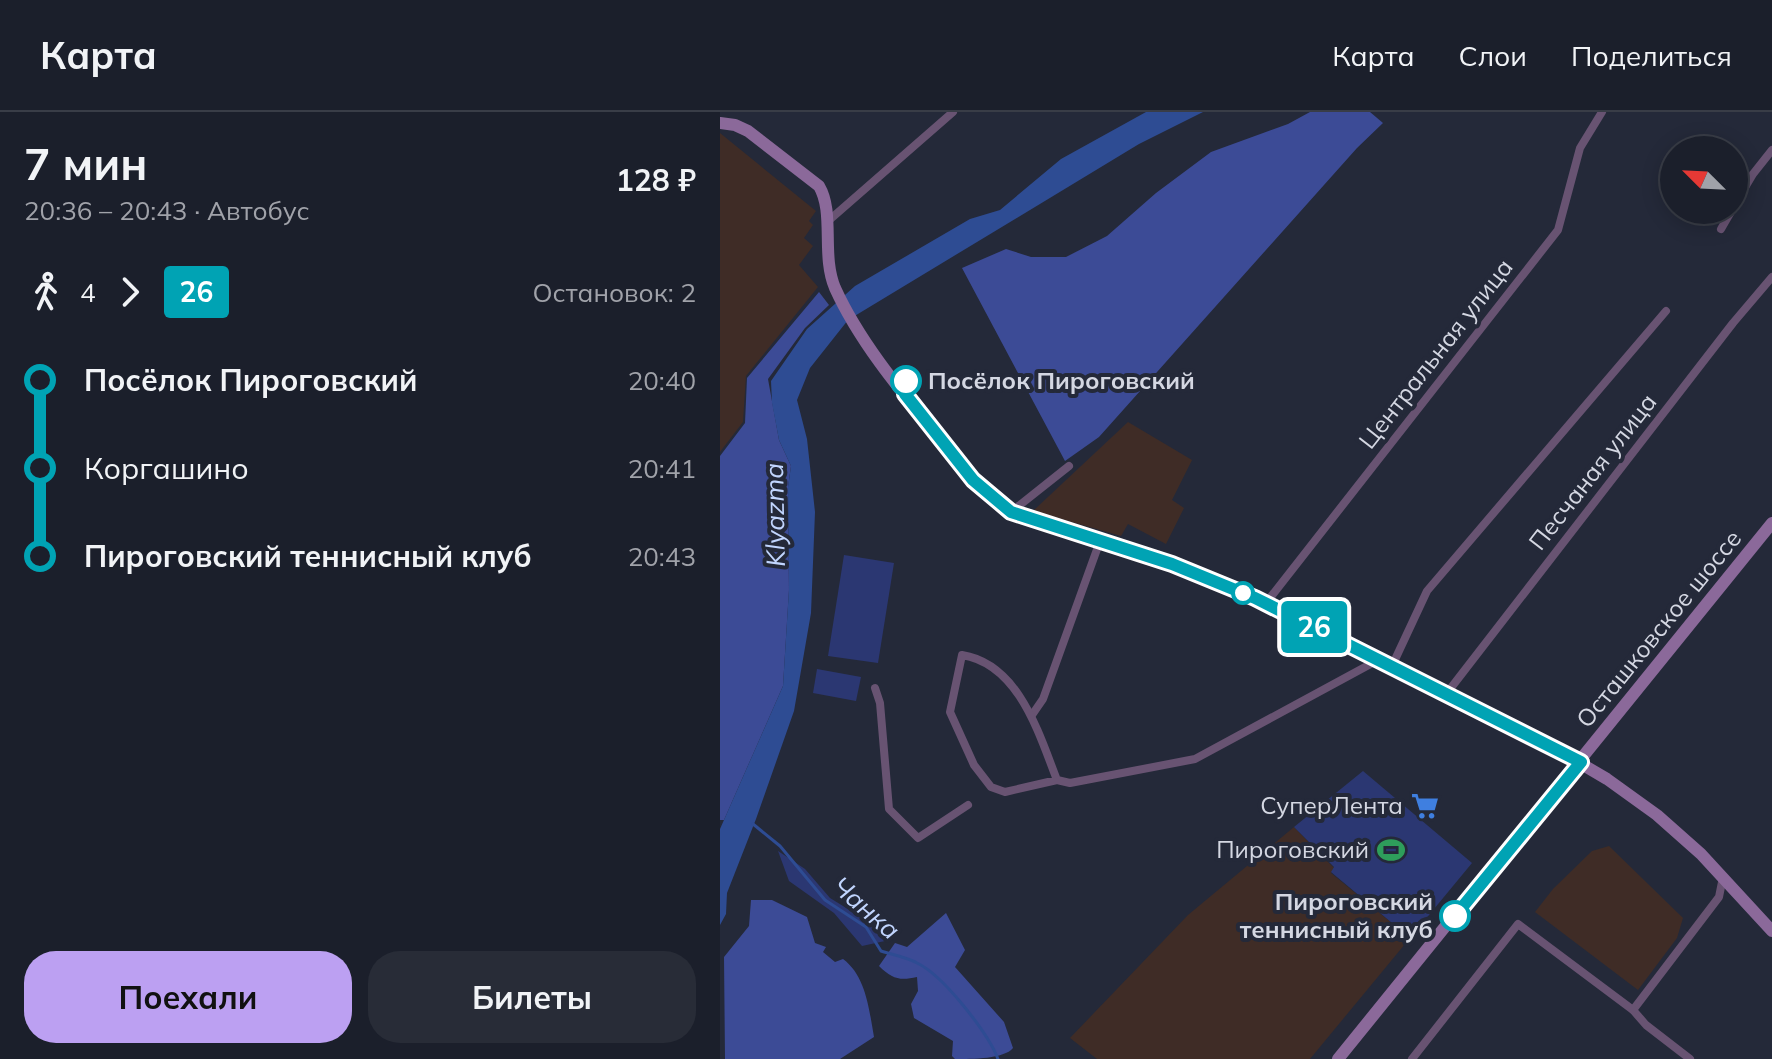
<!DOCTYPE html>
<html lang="ru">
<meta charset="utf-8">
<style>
:root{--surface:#1b1f2b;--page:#282c37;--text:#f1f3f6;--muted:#a0a2a9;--line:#393d47;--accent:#bca0f2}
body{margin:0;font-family:Mulish,sans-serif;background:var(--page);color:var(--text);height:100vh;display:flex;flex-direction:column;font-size:30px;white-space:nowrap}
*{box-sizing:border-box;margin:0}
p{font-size:26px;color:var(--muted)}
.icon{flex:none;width:44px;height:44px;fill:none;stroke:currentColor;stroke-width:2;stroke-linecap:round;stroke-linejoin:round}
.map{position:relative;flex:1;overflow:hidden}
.details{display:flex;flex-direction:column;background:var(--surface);width:720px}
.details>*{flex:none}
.badge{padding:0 16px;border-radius:6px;font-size:28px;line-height:52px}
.needle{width:52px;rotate:294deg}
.controls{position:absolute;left:940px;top:24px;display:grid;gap:16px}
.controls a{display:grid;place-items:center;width:88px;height:88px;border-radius:50%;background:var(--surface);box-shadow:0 4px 20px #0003,0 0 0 2px var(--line);font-size:40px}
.map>.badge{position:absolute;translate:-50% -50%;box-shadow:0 0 0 4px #fff}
.legs{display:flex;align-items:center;gap:12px;height:88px;padding:0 24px;font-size:26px}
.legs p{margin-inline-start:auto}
.overview{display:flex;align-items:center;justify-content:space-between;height:136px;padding:0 24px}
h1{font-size:44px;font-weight:700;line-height:60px}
.action{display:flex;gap:16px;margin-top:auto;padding:16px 24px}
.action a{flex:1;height:92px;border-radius:32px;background:var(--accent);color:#111;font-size:32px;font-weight:700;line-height:92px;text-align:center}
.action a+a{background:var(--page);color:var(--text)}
ul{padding:0 24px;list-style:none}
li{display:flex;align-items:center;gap:28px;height:88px;font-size:30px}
li i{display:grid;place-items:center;width:12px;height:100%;margin:0 10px;background:currentColor}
li i::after{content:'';width:20px;height:20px;margin:-10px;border:6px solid;border-radius:50%;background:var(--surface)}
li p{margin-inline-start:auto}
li:first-child i{background:linear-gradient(#0000 50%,currentColor 0)}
li:last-child i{background:linear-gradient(currentColor 50%,#0000 0)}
header{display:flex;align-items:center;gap:48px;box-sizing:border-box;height:112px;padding:0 40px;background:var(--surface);border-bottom:2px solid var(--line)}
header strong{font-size:38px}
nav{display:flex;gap:44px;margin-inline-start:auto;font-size:28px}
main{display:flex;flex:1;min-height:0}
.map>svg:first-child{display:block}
.industrial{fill:#3f2c26}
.green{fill:#2b3772}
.forest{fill:#3c4b96}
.water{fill:#2e4c93}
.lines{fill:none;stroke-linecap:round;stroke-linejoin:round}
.stream{stroke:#2e4c93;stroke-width:3}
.street{stroke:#685372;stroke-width:8}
.secondary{stroke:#8b699a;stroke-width:12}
.line-1-casing{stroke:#fff;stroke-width:18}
.line-1{stroke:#00a3b4;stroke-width:12}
.stop-1-dot{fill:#fff;stroke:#00a3b4;stroke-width:4}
.labels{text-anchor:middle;stroke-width:8;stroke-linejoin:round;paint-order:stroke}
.street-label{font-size:24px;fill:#d4d7e2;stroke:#242939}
.stop-label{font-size:24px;font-weight:bold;fill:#d4d7e2;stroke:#242939;text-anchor:start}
.poi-label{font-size:24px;fill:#d4d7e2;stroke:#242939;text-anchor:end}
.water-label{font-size:26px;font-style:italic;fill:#c1d5fe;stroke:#242939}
</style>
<header>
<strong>Карта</strong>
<nav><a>Карта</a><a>Слои</a><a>Поделиться</a></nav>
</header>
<main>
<section class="details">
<div class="overview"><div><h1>7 мин</h1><p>20:36 – 20:43 · Автобус</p></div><b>128 ₽</b></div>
<div class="legs"><svg class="icon" aria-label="walk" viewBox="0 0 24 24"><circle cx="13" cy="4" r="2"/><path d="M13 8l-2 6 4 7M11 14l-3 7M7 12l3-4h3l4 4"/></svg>4<svg class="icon" aria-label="forward" viewBox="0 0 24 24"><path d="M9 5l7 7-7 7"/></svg><b class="badge" style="background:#00a3b4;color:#fff">26</b><p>Остановок: 2</p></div>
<ul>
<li><i style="color:#00a3b4"></i><b>Посёлок Пироговский</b><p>20:40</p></li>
<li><i style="color:#00a3b4"></i><span>Коргашино</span><p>20:41</p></li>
<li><i style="color:#00a3b4"></i><b>Пироговский теннисный клуб</b><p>20:43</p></li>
</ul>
<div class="action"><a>Поехали</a><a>Билеты</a></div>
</section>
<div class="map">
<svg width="1052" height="947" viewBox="0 0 1052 947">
<rect width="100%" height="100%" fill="#242939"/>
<g class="industrial">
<polygon points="0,21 96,99 89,109 93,113 84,126 93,134 79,153 98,175 26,264 23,310 0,340"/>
<polygon points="408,310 472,348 452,388 464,396 446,432 408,412 401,424 313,399"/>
<polygon points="574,715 614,756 611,761 690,826 590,947 377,947 350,926 468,803"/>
<polygon points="889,734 963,806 957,826 918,878 815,800 833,777 872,739"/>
</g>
<g class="green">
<polygon points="124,443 174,451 158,551 108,544"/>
<polygon points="97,557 141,565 136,589 93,581"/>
<polygon points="643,659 752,751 690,826 611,760 614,755 574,715"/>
<polygon points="58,739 85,757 110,786 149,810 165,829 142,834 114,801 69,769"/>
</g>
<g class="forest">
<polygon points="590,0 650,0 663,11 637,36 379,325 345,349 242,156 286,137 311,145 346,145 387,124 436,81 491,40 568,12"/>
<polygon points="99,180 109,193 85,216 48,267 59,328 71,354 68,375 69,478 63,574 4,708 0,708 0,344 25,311 27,266"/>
<path d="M31 788H52L87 805 95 831 106 835 103 840 115 850 123 847C146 864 149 897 154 925L120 947H5L4 845 29 814Z"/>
<path d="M226 801 245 838 235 855 284 910 293 936C284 947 253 947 235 947L232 944 233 929 194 906 191 892 198 879 197 865C180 869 172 867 159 854L175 831 187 835Z"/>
</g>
<polygon class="water" points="426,0 483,0 419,32 128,208 90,256 77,288 87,327 95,400 91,501 74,599 36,707 7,781 6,802 0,813 0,717 63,574 69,477 68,375 71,354 59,328 52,291 51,269 87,217 135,174 250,107 280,98 341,47"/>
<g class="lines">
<path class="stream" d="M33 712 60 734 105 788 146 815 161 839C173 843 186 845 197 851 223 863 268 921 278 947"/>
<g class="street">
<polyline points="1014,94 1033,62 1052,38"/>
<polyline points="107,110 233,0"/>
<polyline points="1001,117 1012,98"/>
<polyline points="291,400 349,354"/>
<polyline points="546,491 838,118 860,36 882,0"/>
<polyline points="672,554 707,479 946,199"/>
<polyline points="155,576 160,591 169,697 198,726 248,693"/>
<polyline points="727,581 1013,211 1052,165"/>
<polyline points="312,603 323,587 380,429"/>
<path d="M337 668C319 622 299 552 242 543L230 600 254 653 271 675 285 680 337 668 350 671 475 647 658 548"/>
<polyline points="913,898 999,785 1003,765"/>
<polyline points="692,947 798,812 913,898 926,913 970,947"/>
</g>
<g class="secondary">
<path d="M0 11 15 13 28 19 99 74C115 101 101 143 115 176 139 229 180 278 217 323 235 345 252 369 274 388 285 397 298 403 312 408L452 452 535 486 831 634 887 667 937 703 981 742 1052 819"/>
<polyline points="618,947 1052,411"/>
</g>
</g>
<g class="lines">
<g class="line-1-casing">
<polyline id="line-1" points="186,269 185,282 253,368 291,400 452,452 535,486 861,650 735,804"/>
</g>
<use href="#line-1" class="line-1"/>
</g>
<defs>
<g id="supermarket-bare" transform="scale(2.16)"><path d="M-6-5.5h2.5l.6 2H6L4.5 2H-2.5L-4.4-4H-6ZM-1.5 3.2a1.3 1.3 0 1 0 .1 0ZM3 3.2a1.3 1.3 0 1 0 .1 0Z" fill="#3f7fe0" stroke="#242939" stroke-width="2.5" paint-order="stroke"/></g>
<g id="stadium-bare" transform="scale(2.16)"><path d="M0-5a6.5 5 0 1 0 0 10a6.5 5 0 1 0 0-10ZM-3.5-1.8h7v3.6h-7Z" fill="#2e9e5b" stroke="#242939" stroke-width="2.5" paint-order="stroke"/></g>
</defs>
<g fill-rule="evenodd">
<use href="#supermarket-bare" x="705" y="694"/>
<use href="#stadium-bare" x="671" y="738"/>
</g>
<g class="stop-1-dot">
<circle cx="186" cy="269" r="14"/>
<circle cx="523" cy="481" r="10"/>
<circle cx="735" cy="804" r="14"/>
</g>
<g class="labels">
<g class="street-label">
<text transform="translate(716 242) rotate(-52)" y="8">Центральная улица</text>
<text transform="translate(873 360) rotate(-52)" y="8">Песчаная улица</text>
<text transform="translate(939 517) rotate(-51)" y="8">Осташковское шоссе</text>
</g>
<g class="stop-label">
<text x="208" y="277">Посёлок Пироговский</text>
<text x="713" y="798" text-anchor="end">Пироговский<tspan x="713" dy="28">теннисный клуб</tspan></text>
</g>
<g class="poi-label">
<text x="683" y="702">СуперЛента</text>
<text x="649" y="746">Пироговский</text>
</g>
<g class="water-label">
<text transform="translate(55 403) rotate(-91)" y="9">Klyazma</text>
<text transform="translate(146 796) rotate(41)" y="9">Чанка</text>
</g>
</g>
</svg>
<div class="controls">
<a><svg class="needle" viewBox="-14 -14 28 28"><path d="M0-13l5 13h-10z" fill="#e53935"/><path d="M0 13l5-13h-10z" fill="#a0a2a9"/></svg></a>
</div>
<b class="badge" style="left:594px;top:515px;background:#00a3b4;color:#fff">26</b>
</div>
</main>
